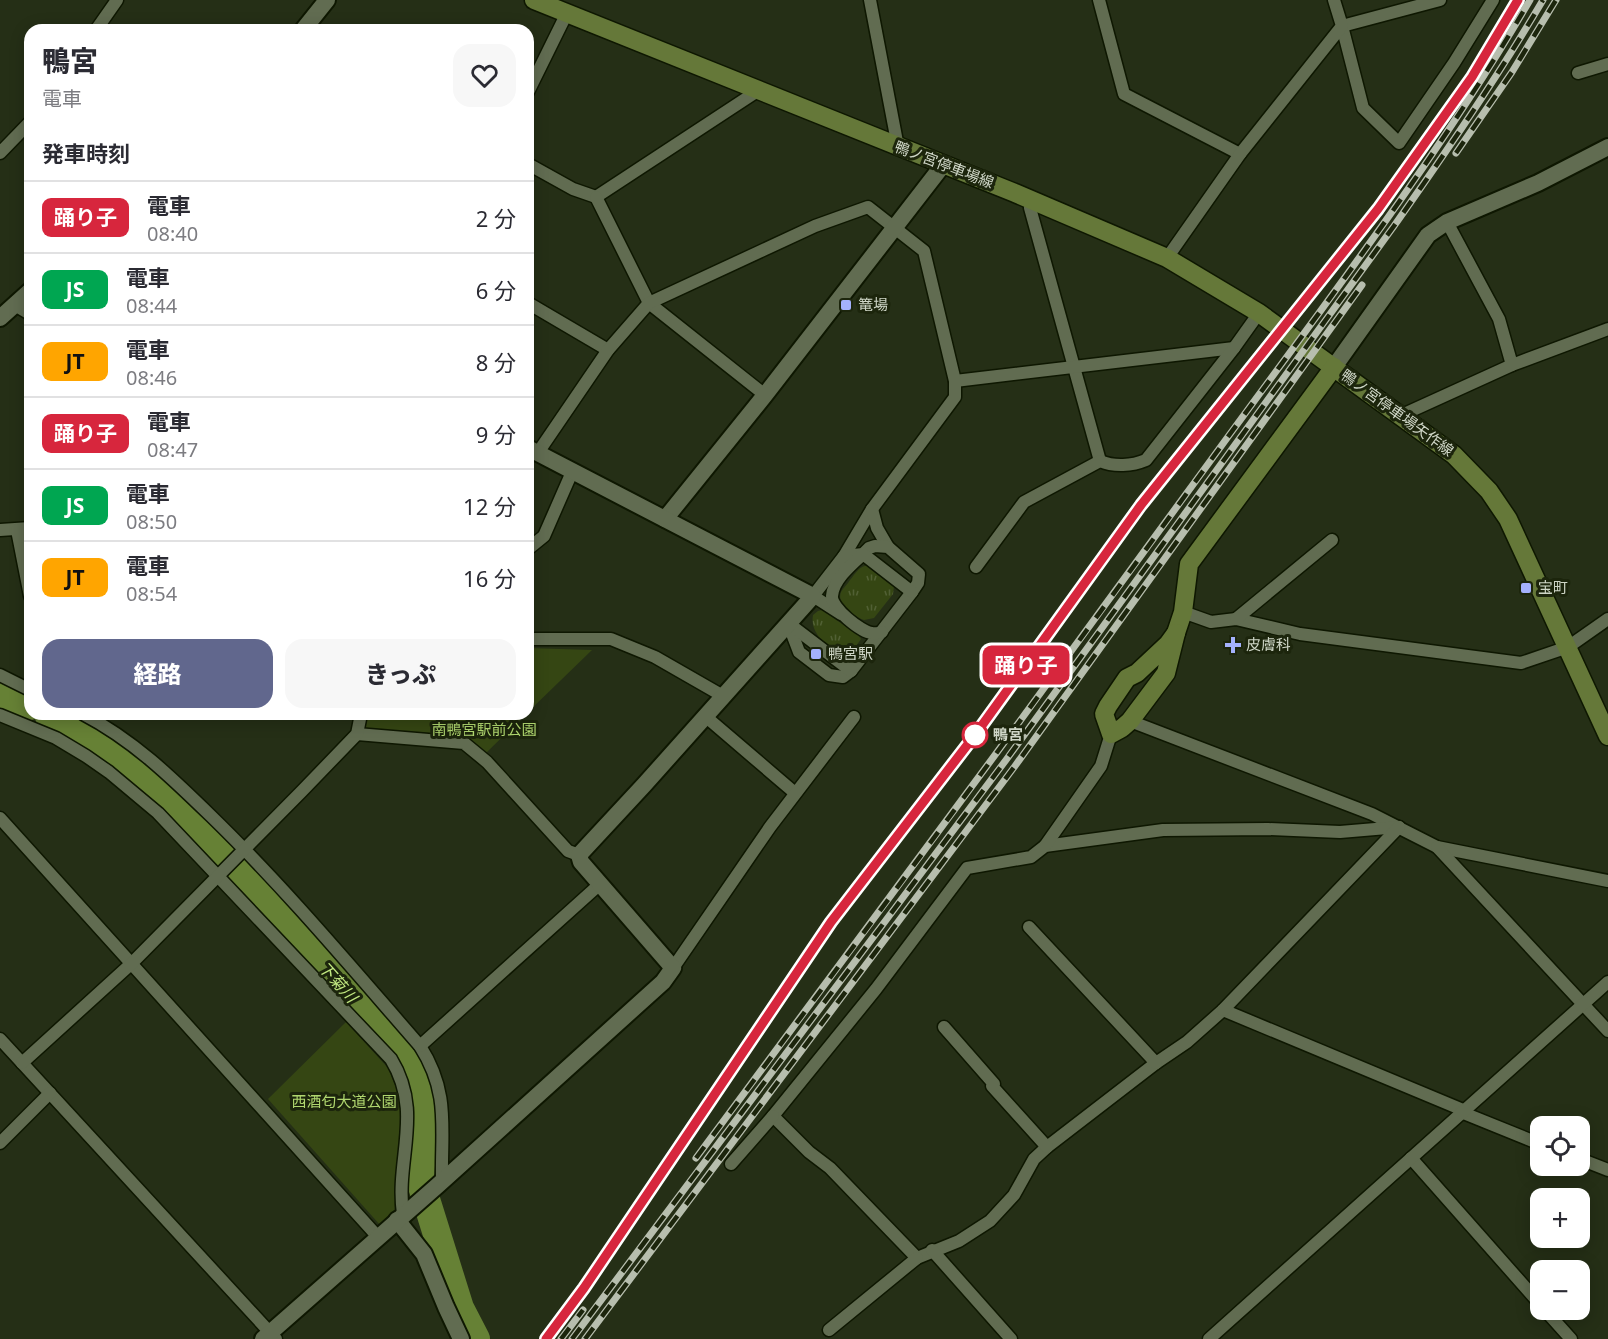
<!DOCTYPE html>
<html lang="ja">
<meta charset="utf-8">
<style>
:root{--surface:#fff;--page:#f7f7f7;--text:#2b2b33;--muted:#7c7c81;--line:#e1e1e2;--accent:#61678d}
body{margin:0;font-family:"Noto Sans","Noto Sans JP",sans-serif;background:var(--page);color:var(--text);height:100vh;display:flex;flex-direction:column;font-size:22px;white-space:nowrap}
*{box-sizing:border-box;margin:0}
p{font-size:20px;color:var(--muted)}
.icon{flex:none;width:33px;height:33px;fill:none;stroke:currentColor;stroke-width:2;stroke-linecap:round;stroke-linejoin:round}
.map{position:relative;flex:1;overflow:hidden}
.side{position:absolute;left:24px;top:24px;width:510px;height:696px;display:flex;flex-direction:column;background:var(--surface);border-radius:18px;box-shadow:0 3px 15px #0003}
.side>*{flex:none}
.badge{padding:0 12px;border-radius:9px;font-size:21px;line-height:39px}
.tools{position:absolute;left:1530px;top:1116px;display:grid;gap:12px}
.tools a{display:grid;place-items:center;width:60px;height:60px;border-radius:12px;background:var(--surface);box-shadow:0 3px 15px #0003;font-size:30px}
.map>.badge{position:absolute;translate:-50% -50%;box-shadow:0 0 0 3px #fff}
h2{padding:0 18px;font-size:22px;line-height:54px}
.round{display:grid;place-items:center;flex:none;width:63px;height:63px;border-radius:18px;background:var(--page)}
.headline{display:flex;align-items:center;justify-content:space-between;height:102px;padding:0 18px}
h1{font-size:28px;font-weight:800;line-height:45px}
.cta{display:flex;gap:12px;margin-top:auto;padding:12px 18px}
.cta a{flex:1;height:69px;border-radius:18px;background:var(--accent);color:#fff;font-size:24px;font-weight:800;line-height:69px;text-align:center}
.cta a+a{background:var(--page);color:var(--text)}
ul{padding:0;list-style:none}
li{display:flex;align-items:center;gap:18px;height:72px;padding:0 18px;border-top:2px solid var(--line)}
li div{flex:1}
li b{display:block;font-size:22px}
li em{font-style:normal}
li .badge{min-width:66px;font-weight:700;text-align:center}
.map>svg:first-child{display:block}
.grass{fill:url(#grass-tufts)}
.park{fill:#354613}
.lines{fill:none;stroke-linecap:round;stroke-linejoin:round}
.river{stroke:#668135;stroke-width:28}
.minor-casing{stroke:#0e1701;stroke-width:15}
.tertiary-casing{stroke:#0e1701;stroke-width:20}
.secondary-casing{stroke:#0e1701;stroke-width:21}
.minor{stroke:#616c51;stroke-width:12}
.tertiary{stroke:#616c51;stroke-width:16}
.secondary{stroke:#657839;stroke-width:18}
.rail-casing{stroke:#b7beae;stroke-width:7}
.rail{stroke:#1c250c;stroke-width:4.5;stroke-dasharray:14;stroke-linecap:butt}
.line-casing{stroke:#fff;stroke-width:14}
.line{stroke:#d7263d;stroke-width:9}
.poi-dot{fill:#a4b1fc;stroke:#1c250c;stroke-width:2}
.stop-dot{fill:#fff;stroke:#d7263d;stroke-width:3}
.labels{text-anchor:middle;stroke-width:6;stroke-linejoin:round;paint-order:stroke}
.street-label{font-size:15px;fill:#cfd6c7;stroke:#1c250c}
.poi-label{font-size:15px;fill:#cfd6c7;stroke:#1c250c;text-anchor:start}
.park-label{font-size:15px;fill:#b0d76f;stroke:#1c250c}
.stop-label{font-size:15px;font-weight:bold;fill:#cfd6c7;stroke:#1c250c;text-anchor:start}
.water-label{font-size:16px;font-style:italic;fill:#c3ea82;stroke:#1c250c}
</style>
<div class="map">
<svg width="1608" height="1339" viewBox="0 0 1608 1339">
<defs>
<pattern id="grass-tufts" width="24" height="20" patternUnits="userSpaceOnUse" patternTransform="scale(1.5)"><rect width="24" height="20" fill="#354613"/><path d="M3 7l-1-3M5 7V3M7 7l1-3M15 17l-1-3M17 17v-4M19 17l1-3" fill="none" stroke="#516034"/></pattern>
</defs>
<rect width="100%" height="100%" fill="#252f16"/>
<g class="grass">
<path d="M869 565 892 582 894 586 893 594 874 618 864 620C854 616 836 605 841 592 843 588 848 584 850 580 856 573 859 566 869 565Z"/>
<path d="M822 610 858 635 861 639 854 649 837 651C823 644 810 631 813 615L818 611Z"/>
</g>
<g class="park">
<polygon points="528,648 592,650 528,712"/>
<polygon points="368,714 526,714 486,753 463,735 365,729"/>
<polygon points="346,1022 388,1068 402,1103 394,1215 380,1225 268,1099"/>
</g>
<g class="lines">
<g class="river">
<polyline points="0,693 30,706"/>
<path d="M48 714C136 753 195 821 258 891 307 947 356 1003 407 1057L421 1085 425 1107 420 1180 460 1308 476 1339"/>
</g>
<g class="minor-casing">
<g id="minor">
<polyline points="870,0 898,147"/>
<polyline points="1099,0 1124,94 1240,154"/>
<polyline points="1440,0 1342,26 1363,108 1399,143 1454,63 1493,0"/>
<polyline points="96,30 117,0"/>
<polyline points="1578,73 1608,64"/>
<polyline points="528,92 567,13"/>
<polyline points="0,153 30,122"/>
<polyline points="528,164 573,189 596,197 759,90"/>
<polyline points="596,197 649,303 765,395"/>
<polyline points="1035,202 1030,208 1100,461"/>
<polyline points="1447,222 1499,319 1512,365"/>
<polyline points="1167,258 1240,154 1342,26 1334,0"/>
<polyline points="528,303 608,350"/>
<polyline points="15,305 30,314"/>
<polyline points="955,381 1234,348"/>
<polyline points="1402,415 1512,365 1608,329"/>
<polyline points="537,454 608,350 649,303 815,226 868,207 924,251 955,381 955,397 872,509 844,556"/>
<polyline points="872,509 877,528 888,547"/>
<polyline points="0,530 30,528"/>
<polyline points="17,530 30,596"/>
<polyline points="528,549 544,536 572,472"/>
<path d="M976 567 1024 502 1100 461C1114 467 1132 466 1146 460L1234 348 1259 313"/>
<polyline points="1183,612 1211,622 1236,619 1300,634 1521,663 1568,647 1608,619"/>
<polyline points="1236,619 1332,540"/>
<polyline points="788,623 799,652 829,675 843,677 851,671 912,592 918,583 919,574 888,547 875,546 869,548 863,554 844,556 813,596 841,614"/>
<polyline points="788,623 851,671"/>
<path d="M882 632C878 633 876 634 872 633 861 632 831 608 832 596 833 580 852 564 863 554L912 592"/>
<polyline points="528,639 611,639 655,657 723,696"/>
<polyline points="0,675 30,690"/>
<path d="M83 714C133 740 171 777 211 816 285 888 352 968 420 1046 450 1093 441 1128 442 1180"/>
<path d="M0 715 56 738 86 756 109 772 158 813 391 1059C424 1113 395 1159 403 1214"/>
<polyline points="705,716 795,793"/>
<polyline points="1130,721 1372,814 1437,847 1608,881"/>
<polyline points="357,734 464,743 487,762 568,851 579,855"/>
<polyline points="0,818 378,1237"/>
<polyline points="1399,827 1340,832 1268,829 1163,830 1045,846 1031,857 967,868 876,989 773,1116 809,1152 830,1168 917,1258 959,1241 990,1221 1014,1195 1034,1159 1047,1147 1156,1063 1187,1042 1223,1010 1463,1110"/>
<polyline points="1045,846 1101,766 1111,734"/>
<polyline points="1437,847 1608,1031"/>
<polyline points="1029,927 1156,1063"/>
<polyline points="673,968 770,827 854,717"/>
<polyline points="1223,1010 1399,827"/>
<polyline points="944,1027 994,1084 992,1086 1047,1147"/>
<polyline points="0,1039 276,1339"/>
<polyline points="420,1046 600,884"/>
<polyline points="22,1063 132,963 302,791 357,734 361,714"/>
<polyline points="1461,1112 1540,1144"/>
<polyline points="0,1143 50,1093"/>
<polyline points="1411,1158 1540,1304"/>
<polyline points="1580,1159 1608,1170"/>
<polyline points="731,1164 773,1116"/>
<polyline points="932,1250 1011,1339"/>
<polyline points="1545,1310 1571,1339"/>
<polyline points="829,1330 917,1258"/>
<polyline points="1209,1339 1608,982"/>
</g>
</g>
<g class="tertiary-casing">
<g id="tertiary">
<polyline points="303,30 327,0"/>
<polyline points="0,318 30,291"/>
<polyline points="1334,367 1428,235 1447,222 1538,183 1608,147"/>
<polyline points="665,519 765,395 943,165"/>
<polyline points="397,1220 424,1254 446,1307 461,1339"/>
<polyline points="263,1339 437,1186 663,982 673,968 581,862 579,855 644,785 813,596 528,448"/>
</g>
</g>
<g class="secondary-casing">
<g id="secondary">
<polyline points="534,0 1015,193 1167,258 1259,313 1454,455 1489,491 1508,519 1608,736"/>
<polyline points="1176,633 1183,612 1189,564 1334,367"/>
<polygon points="1176,633 1166,673 1130,721 1122,728 1111,734 1104,714 1108,706 1127,678 1137,673 1168,644"/>
</g>
</g>
<use href="#minor" class="minor"/>
<use href="#tertiary" class="tertiary"/>
<use href="#secondary" class="secondary"/>
<g class="rail-casing">
<g id="rail">
<polyline points="1456,153 1512,72 1556,0"/>
<path d="M696 1158C869 926 1041 694 1211 460 1321 309 1436 161 1530 0"/>
<polyline points="546,1339 583,1288 831,922 975,735 1141,505 1378,209 1433,135 1485,57 1518,0"/>
<polyline points="561,1339 583,1310"/>
<path d="M572 1339 1006 760 1394 226C1446 152 1497 78 1543 0"/>
<polyline points="585,1339 1015,766 1362,285"/>
</g>
</g>
<use href="#rail" class="rail"/>
</g>
<g class="lines">
<g class="line-casing">
<polyline id="line" points="546,1339 584,1288 831,922 975,735 1141,505 1378,209 1472,77 1518,0"/>
</g>
<use href="#line" class="line"/>
</g>
<g class="poi-dot">
<rect x="840" y="299" width="12" height="12" rx="3"/>
<rect x="1520" y="582" width="12" height="12" rx="3"/>
<path d="M1230 636h6v6h6v6h-6v6h-6v-6h-6v-6h6z"/>
<rect x="810" y="648" width="12" height="12" rx="3"/>
</g>
<circle class="stop-dot" cx="975" cy="735" r="12"/>
<g class="labels">
<g class="street-label">
<text transform="translate(944 165) rotate(21)" y="5">鴨ノ宮停車場線</text>
<text transform="translate(1397 413) rotate(36)" y="5">鴨ノ宮停車場矢作線</text>
</g>
<g class="poi-label">
<text x="858" y="310">篭場</text>
<text x="1538" y="593">宝町</text>
<text x="1246" y="650">皮膚科</text>
<text x="828" y="659">鴨宮駅</text>
</g>
<g class="park-label">
<text x="484" y="735">南鴨宮駅前公園</text>
<text x="344" y="1107">西酒匂大道公園</text>
</g>
<g class="stop-label">
<text x="993" y="740">鴨宮</text>
</g>
<g class="water-label">
<text transform="translate(338 982) rotate(48)" y="6">下菊川</text>
</g>
</g>
</svg>
<div class="tools">
<a><svg class="icon" aria-label="locate" viewBox="0 0 24 24"><circle cx="12" cy="12" r="6"/><path d="M12 2v4M12 18v4M2 12h4M18 12h4"/></svg></a>
<a>+</a>
<a>−</a>
</div>
<b class="badge" style="left:1026px;top:665px;background:#d7263d;color:#fff">踊り子</b>
<section class="side">
<div class="headline"><div><h1>鴨宮</h1><p>電車</p></div><a class="round"><svg class="icon" aria-label="heart" viewBox="0 0 24 24"><path d="M12 20l-8-8c-3-5 5-10 8-4 3-6 11-1 8 4z"/></svg></a></div>
<h2>発車時刻</h2>
<ul>
<li><span class="badge" style="background:#d7263d;color:#fff">踊り子</span><div><b>電車</b><p>08:40</p></div><em>2 分</em></li>
<li><span class="badge" style="background:#00a651;color:#fff">JS</span><div><b>電車</b><p>08:44</p></div><em>6 分</em></li>
<li><span class="badge" style="background:#ffa500;color:#111">JT</span><div><b>電車</b><p>08:46</p></div><em>8 分</em></li>
<li><span class="badge" style="background:#d7263d;color:#fff">踊り子</span><div><b>電車</b><p>08:47</p></div><em>9 分</em></li>
<li><span class="badge" style="background:#00a651;color:#fff">JS</span><div><b>電車</b><p>08:50</p></div><em>12 分</em></li>
<li><span class="badge" style="background:#ffa500;color:#111">JT</span><div><b>電車</b><p>08:54</p></div><em>16 分</em></li>
</ul>
<div class="cta"><a>経路</a><a>きっぷ</a></div>
</section>
</div>
